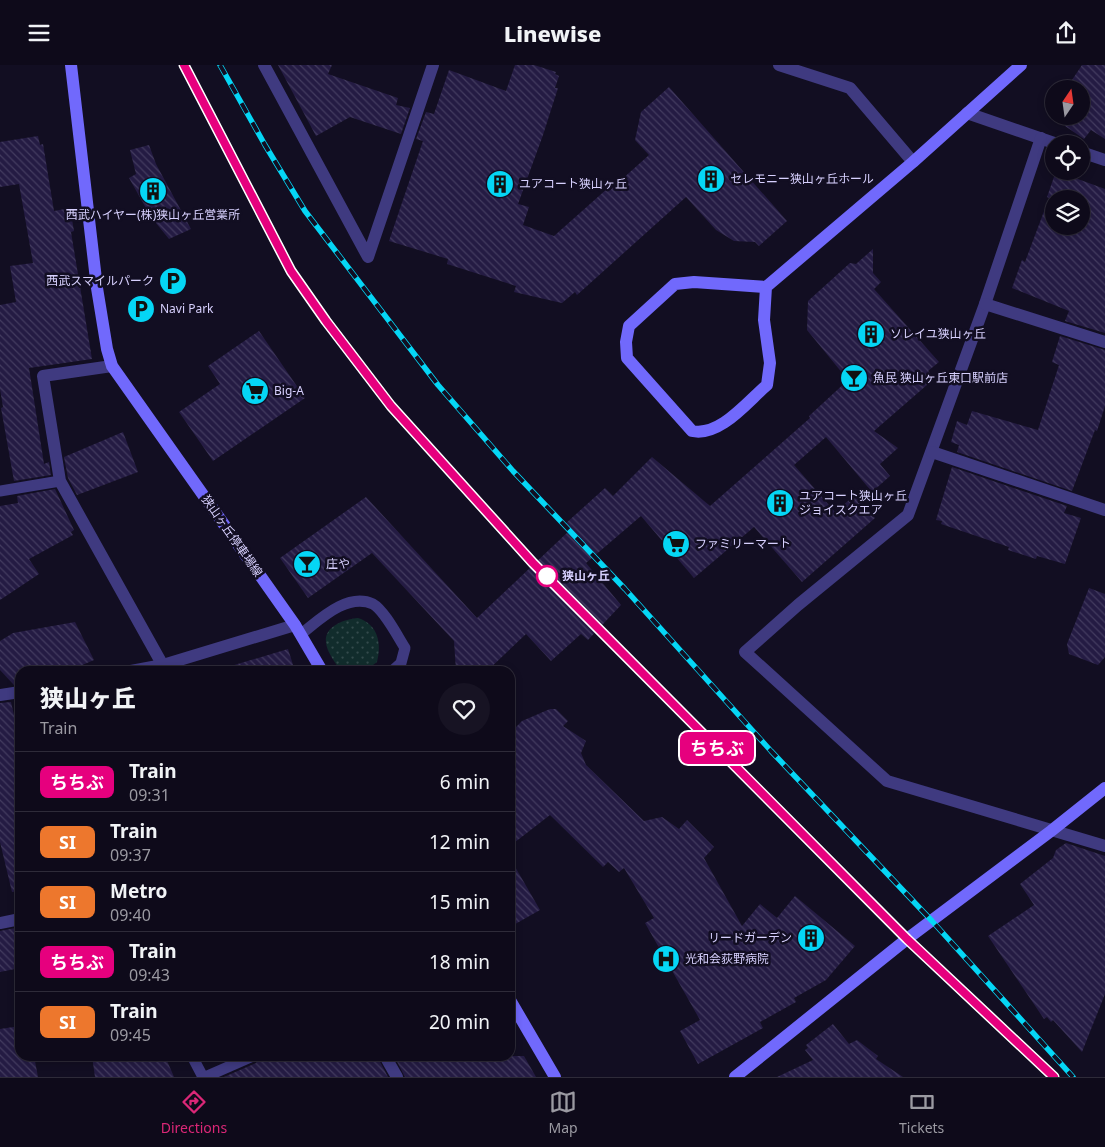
<!DOCTYPE html>
<meta charset="utf-8">
<style>
:root{--surface:#0e0a1a;--page:#171323;--text:#f1f3f6;--muted:#9b9aa2;--line:#2e2b39;--accent:#db2777}
body{margin:0;font-family:"Noto Sans","Noto Sans JP",sans-serif;background:var(--page);color:var(--text);height:100vh;display:flex;flex-direction:column;font-size:19px;white-space:nowrap}
*{box-sizing:border-box;margin:0}
p{font-size:16px;color:var(--muted)}
.icon{flex:none;width:28px;height:28px;fill:none;stroke:currentColor;stroke-width:2;stroke-linecap:round;stroke-linejoin:round}
.map{position:relative;flex:1;overflow:hidden}
.panel{position:absolute;left:15px;top:601px;width:500px;height:395px;display:flex;flex-direction:column;background:var(--surface);border-radius:15px;box-shadow:0 2px 8px #0003,0 0 0 1px var(--line)}
.panel>*{flex:none}
.badge{padding:0 10px;border-radius:8px;font-size:18px;line-height:32px}
.needle{width:32px;rotate:13deg}
.controls{position:absolute;left:1045px;top:15px;display:grid;gap:10px}
.controls a{display:grid;place-items:center;width:45px;height:45px;border-radius:50%;background:var(--surface);box-shadow:0 2px 8px #0003,0 0 0 1px var(--line);font-size:25px}
.map>.badge{position:absolute;translate:-50% -50%;box-shadow:0 0 0 2px #fff}
.round{display:grid;place-items:center;flex:none;width:52px;height:52px;border-radius:26px;background:var(--page)}
.overview{display:flex;align-items:center;justify-content:space-between;height:85px;padding:0 25px}
h1{font-size:24px;font-weight:800;line-height:38px}
ul{padding:0;list-style:none}
li{display:flex;align-items:center;gap:15px;height:60px;padding:0 25px;border-top:1px solid var(--line)}
li div{flex:1}
li b{display:block;font-size:19px}
li em{font-style:normal}
li .badge{min-width:55px;font-weight:700;text-align:center}
header{display:flex;justify-content:space-between;align-items:center;height:65px;padding:0 25px;background:var(--surface);font-size:22px;font-weight:800}
.dock{display:flex;justify-content:space-around;align-items:center;height:70px;border-top:1px solid var(--line);background:var(--surface);font-size:14px;color:var(--muted)}
.dock a{display:grid;justify-items:center;gap:2px}
.dock .current{color:var(--accent)}
.map>svg:first-child{display:block}
.park{fill:url(#park-dots)}
.building{fill:url(#building-back-hatch);fill-rule:evenodd}
.lines{fill:none;stroke-linecap:round;stroke-linejoin:round}
.lane{stroke:#3f3a80;stroke-width:11}
.street{stroke:#3f3a80;stroke-width:12}
.secondary{stroke:#7169fc;stroke-width:12}
.rail-casing{stroke:#05d6f5;stroke-width:5.5}
.rail{stroke:#120e22;stroke-width:4;stroke-dasharray:11;stroke-linecap:butt}
.line-casing{stroke:#fff;stroke-width:11}
.line{stroke:#e6007e;stroke-width:8}
.stop-dot{fill:#fff;stroke:#e6007e;stroke-width:2.5}
.labels{text-anchor:middle;stroke-width:5;stroke-linejoin:round;paint-order:stroke}
.poi-label{font-size:12px;fill:#d7d0fe;stroke:#120e22;text-anchor:start}
.street-label{font-size:12px;fill:#d7d0fe;stroke:#120e22}
.stop-label{font-size:12px;font-weight:bold;fill:#d7d0fe;stroke:#120e22;text-anchor:start}
</style>
<header><svg class="icon" aria-label="menu" viewBox="0 0 24 24"><path d="M4 6h16M4 12h16M4 18h16"/></svg>Linewise<svg class="icon" aria-label="share" viewBox="0 0 24 24"><path d="M12 15V3M7 8l5-5 5 5M5 13v7h14v-7"/></svg></header>
<div class="map">
<svg width="1105" height="1012" viewBox="0 0 1105 1012">
<defs>
<pattern id="park-dots" width="8" height="8" patternUnits="userSpaceOnUse" patternTransform="scale(1.25)"><rect width="8" height="8" fill="#112c2c"/><path d="M2 2h.1M6 6h.1" fill="none" stroke="#334a4c" stroke-width="1.8" stroke-linecap="round"/></pattern>
<pattern id="building-back-hatch" width="6" height="6" patternUnits="userSpaceOnUse" patternTransform="scale(1.25)"><rect width="6" height="6" fill="#241b43"/><path d="M-1 5l2 2M0 0l6 6M5-1l2 2" fill="none" stroke="#433b5f"/></pattern>
</defs>
<rect width="100%" height="100%" fill="#120e22"/>
<path class="park" d="M358 553C378 559 382 579 377 597L365 606H340C336 598 326 586 326 577 324 561 345 554 358 553Z"/>
<g class="building">
<polygon points="278,0 332,0 328,9 398,33 396,40 410,43 401,69 350,52 316,71"/>
<polygon points="515,0 534,0 556,7 555,9 559,11 555,23 558,23 543,70 518,139 529,142 523,160 554,171 608,123 610,125 649,90 635,75 641,47 669,22 787,156 759,181 755,177 734,176 716,165 686,132 577,230 575,227 562,238 514,227 516,221 447,199 448,194 389,176 423,76 416,74 426,47 434,49 449,5 506,26"/>
<polygon points="1082,0 1105,0 1105,74 1091,65 1084,74 1065,61 1072,51 1081,51 1081,24 1066,24"/>
<polygon points="38,71 40,80 43,79 54,146 70,143 74,166 71,167 92,294 29,303 44,399 49,397 51,410 14,416 1,343 3,342 0,324 0,240 16,237 10,201 33,198 19,119 0,122 0,77"/>
<polygon points="149,80 156,99 191,164 169,174 151,152 129,113 136,109 130,85"/>
<path d="M1056 106 1105 124V268L1065 256 1069 246 1012 223 1022 195 1025 197 1049 133 1047 132ZM1054 134H1081V161H1054Z"/>
<polygon points="873,184 873,208 881,217 874,224 939,297 928,306 935,313 874,366 898,383 880,399 890,411 872,427 826,372 794,400 835,447 855,430 875,453 802,517 754,462 694,513 641,451 586,498 621,540 588,575 581,569 551,596 526,569 487,606 456,606 454,576 372,488 308,533 280,493 366,432 477,553 571,464 565,459 605,423 613,431 652,392 710,441 810,353 809,351 848,315 807,265 808,236 850,198 856,199"/>
<polygon points="259,266 305,333 213,396 179,347 220,319 208,301"/>
<polygon points="1060,271 1105,285 1105,341 1097,366 1095,365 1072,426 957,387 959,380 951,377 957,356 967,360 972,346 1038,365 1059,300 1052,297"/>
<polygon points="123,367 138,407 77,430 68,413 64,392"/>
<polygon points="952,402 1067,441 1064,448 1081,453 1065,499 1037,491 1036,494 1008,485 1009,482 941,459 942,456 936,455"/>
<polygon points="55,424 74,465 71,467 73,470 29,494 39,509 0,535 0,441 18,438 17,431"/>
<polygon points="1089,523 1105,529 1105,592 1098,600 1069,589 1067,579"/>
<polygon points="75,557 94,595 68,606 20,606 20,619 14,620 0,605 0,576 13,568"/>
<polygon points="288,584 295,606 232,606 231,601"/>
<polygon points="11,637 20,676 20,826 12,827 0,777 0,638"/>
<polygon points="550,644 556,644 568,656 563,661 586,676 581,688 586,700 644,756 662,752 679,764 687,755 714,782 704,793 742,861 760,839 777,853 795,831 855,881 826,915 794,933 796,937 760,957 763,963 698,999 680,966 700,955 645,858 654,853 624,803 619,807 608,797 603,802 550,750 510,781 510,672 513,665 522,656"/>
<polygon points="1066,778 1105,791 1105,929 1082,987 1053,955 1051,957 1047,952 1044,954 988,871 1034,840 1020,819 1053,793 1056,785"/>
<polygon points="510,793 540,845 510,862"/>
<polygon points="20,862 20,903 0,907 0,866"/>
<polygon points="833,959 849,979 857,975 878,991 876,994 903,1012 777,1012 813,995 805,985 808,983 806,980"/>
<polygon points="20,961 20,991 34,991 38,1012 0,1012 0,964"/>
<polygon points="92,991 165,991 174,1012 95,1012"/>
<polygon points="260,991 377,991 388,1012 224,1012 256,998"/>
<polygon points="394,991 524,991 536,1012 405,1012"/>
</g>
<g class="lines">
<g class="lane">
<polyline points="0,426 60,416"/>
<path d="M301 569C319 555 347 527 373 539 384 545 398 572 405 583L401 598 392 606"/>
<polyline points="193,993 203,1012"/>
<polyline points="205,1012 253,991"/>
</g>
<g class="street">
<polyline points="264,0 368,192 433,0"/>
<polyline points="779,0 850,23 913,97"/>
<polyline points="967,48 1057,79"/>
<polyline points="1041,73 985,239 908,450 798,540 745,587 887,716 1105,781"/>
<polyline points="1081,87 1105,95"/>
<polyline points="985,239 1105,277"/>
<polyline points="112,301 43,311 60,416 166,606"/>
<polyline points="932,387 1105,445"/>
<polyline points="131,606 163,600 295,560"/>
<polyline points="0,630 20,627"/>
<polyline points="0,858 20,854"/>
<polyline points="385,991 397,1012"/>
</g>
<g class="secondary">
<polyline points="71,0 97,223 107,284 112,301 295,560 322,606"/>
<path d="M766 222 764 255 770 298 767 320C747 337 720 372 692 366L627 293 626 277 629 261 675 219 694 217 766 222 913 97 1021 0"/>
<polyline points="510,935 555,1012"/>
<polyline points="735,1012 907,874 1051,766 1105,723"/>
</g>
<g class="rail-casing">
<g id="rail">
<polyline points="184,0 291,206 326,256 391,341 568,533 907,874 1054,1012"/>
<polyline points="220,0 265,80 305,146 438,320 513,406 625,524 771,686 932,856 1073,1012"/>
</g>
</g>
<use href="#rail" class="rail"/>
</g>
<g class="lines">
<g class="line-casing">
<polyline id="line" points="184,0 291,206 326,256 391,341 533,498 907,874 1054,1012"/>
</g>
<use href="#line" class="line"/>
</g>
<defs>
<g id="building-disc" transform="scale(1.4375)"><circle r="9.5" fill="#05d6f5" stroke="#120e22"/><path d="M-4-6H4V6H1V3H-1V6H-4ZM-2.5-4.3h1.7v1.8h-1.7ZM.8-4.3h1.7v1.8H.8ZM-2.5-1h1.7V.8h-1.7ZM.8-1h1.7V.8H.8Z" fill="#111"/></g>
<g id="parking-disc" transform="scale(1.4375)"><circle r="9.5" fill="#05d6f5" stroke="#120e22"/><path d="M-3.5-5.5H1a3.5 3.5 0 0 1 0 7H-1V5.5H-3.5ZM-1-3.4V-.6H.8a1.4 1.4 0 0 0 0-2.8Z" fill="#111"/></g>
<g id="bar-disc" transform="scale(1.4375)"><circle r="9.5" fill="#05d6f5" stroke="#120e22"/><path d="M-6-5H6L.8 .8V4.5H3.5V6h-7V4.5H-.8V.8Z" fill="#111"/></g>
<g id="supermarket-disc" transform="scale(1.4375)"><circle r="9.5" fill="#05d6f5" stroke="#120e22"/><path d="M-6-5.5h2.5l.6 2H6L4.5 2H-2.5L-4.4-4H-6ZM-1.5 3.2a1.3 1.3 0 1 0 .1 0ZM3 3.2a1.3 1.3 0 1 0 .1 0Z" fill="#111"/></g>
<g id="hospital-disc" transform="scale(1.4375)"><circle r="9.5" fill="#05d6f5" stroke="#120e22"/><path d="M-5-5h3v3.5h4V-5h3V5h-3V1.5h-4V5h-3Z" fill="#111"/></g>
</defs>
<g fill-rule="evenodd">
<use href="#building-disc" x="711" y="114"/>
<use href="#building-disc" x="500" y="119"/>
<use href="#building-disc" x="153" y="126"/>
<use href="#parking-disc" x="173" y="216"/>
<use href="#parking-disc" x="141" y="244"/>
<use href="#building-disc" x="871" y="269"/>
<use href="#bar-disc" x="854" y="313"/>
<use href="#supermarket-disc" x="255" y="326"/>
<use href="#building-disc" x="780" y="438"/>
<use href="#supermarket-disc" x="676" y="479"/>
<use href="#bar-disc" x="307" y="499"/>
<use href="#building-disc" x="811" y="873"/>
<use href="#hospital-disc" x="666" y="894"/>
</g>
<circle class="stop-dot" cx="547" cy="511" r="10"/>
<g class="labels">
<g class="poi-label">
<text x="730" y="118">セレモニー狭山ヶ丘ホール</text>
<text x="519" y="123">ユアコート狭山ヶ丘</text>
<text x="153" y="154" text-anchor="middle">西武ハイヤー(株)狭山ヶ丘営業所</text>
<text x="154" y="220" text-anchor="end">西武スマイルパーク</text>
<text x="160" y="248">Navi Park</text>
<text x="890" y="273">ソレイユ狭山ヶ丘</text>
<text x="873" y="317">魚民 狭山ヶ丘東口駅前店</text>
<text x="274" y="330">Big-A</text>
<text x="799" y="435">ユアコート狭山ヶ丘<tspan x="799" dy="14">ジョイスクエア</tspan></text>
<text x="695" y="483">ファミリーマート</text>
<text x="326" y="503">庄や</text>
<text x="792" y="877" text-anchor="end">リードガーデン</text>
<text x="685" y="898">光和会荻野病院</text>
</g>
<g class="street-label">
<text transform="translate(232 471) rotate(55)" y="4">狭山ヶ丘停車場線</text>
</g>
<g class="stop-label">
<text x="562" y="515">狭山ヶ丘</text>
</g>
</g>
</svg>
<div class="controls">
<a><svg class="needle" viewBox="-14 -14 28 28"><path d="M0-13l5 13h-10z" fill="#e53935"/><path d="M0 13l5-13h-10z" fill="#9b9aa2"/></svg></a>
<a><svg class="icon" aria-label="locate" viewBox="0 0 24 24"><circle cx="12" cy="12" r="6"/><path d="M12 2v4M12 18v4M2 12h4M18 12h4"/></svg></a>
<a><svg class="icon" aria-label="layers" viewBox="0 0 24 24"><path d="M12 4l9 5-9 5-9-5zM3 14l9 5 9-5"/></svg></a>
</div>
<b class="badge" style="left:717px;top:683px;background:#e6007e;color:#fff">ちちぶ</b>
<section class="panel">
<div class="overview"><div><h1>狭山ヶ丘</h1><p>Train</p></div><a class="round"><svg class="icon" aria-label="heart" viewBox="0 0 24 24"><path d="M12 20l-8-8c-3-5 5-10 8-4 3-6 11-1 8 4z"/></svg></a></div>
<ul>
<li><span class="badge" style="background:#e6007e;color:#fff">ちちぶ</span><div><b>Train</b><p>09:31</p></div><em>6 min</em></li>
<li><span class="badge" style="background:#ed772d;color:#fff">SI</span><div><b>Train</b><p>09:37</p></div><em>12 min</em></li>
<li><span class="badge" style="background:#ed772d;color:#fff">SI</span><div><b>Metro</b><p>09:40</p></div><em>15 min</em></li>
<li><span class="badge" style="background:#e6007e;color:#fff">ちちぶ</span><div><b>Train</b><p>09:43</p></div><em>18 min</em></li>
<li><span class="badge" style="background:#ed772d;color:#fff">SI</span><div><b>Train</b><p>09:45</p></div><em>20 min</em></li>
</ul>
</section>
</div>
<nav class="dock">
<a class="current"><svg class="icon" aria-label="directions" viewBox="0 0 24 24"><path d="M12 3l9 9-9 9-9-9zM9 14v-3h6M13 9l2 2-2 2"/></svg>Directions</a>
<a><svg class="icon" aria-label="map" viewBox="0 0 24 24"><path d="M3 6l6-2 6 2 6-2v14l-6 2-6-2-6 2zM9 4v14M15 6v14"/></svg>Map</a>
<a><svg class="icon" aria-label="tickets" viewBox="0 0 24 24"><path d="M3 7h18v10H3zM15 7v10"/></svg>Tickets</a>
</nav>
